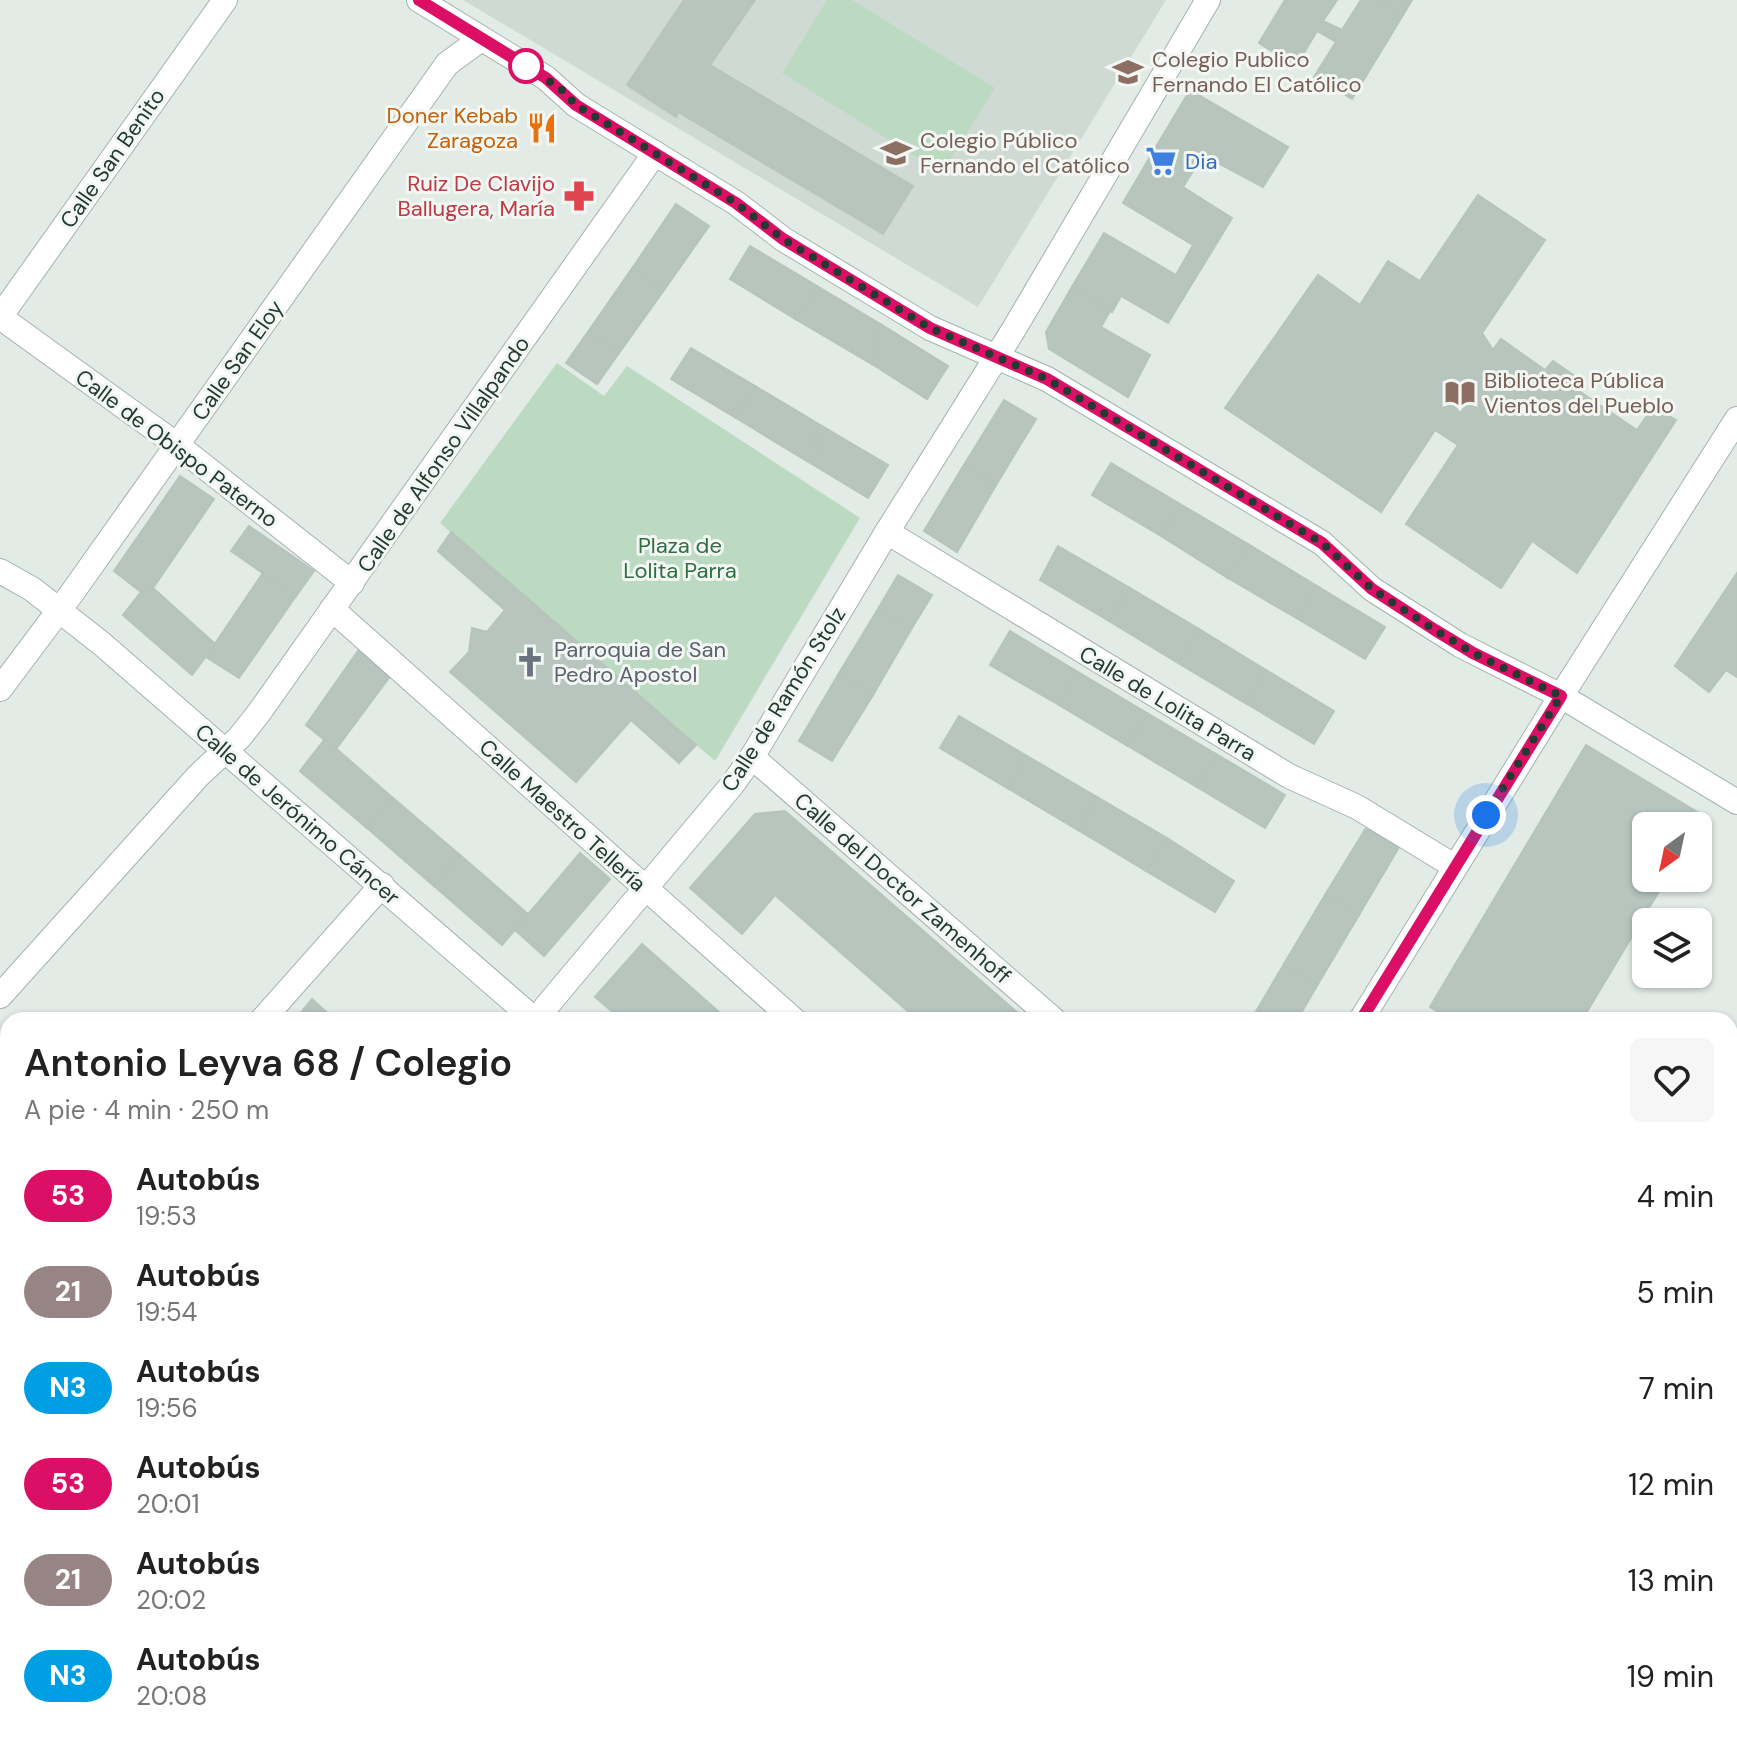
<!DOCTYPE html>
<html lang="es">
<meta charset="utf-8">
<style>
:root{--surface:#fff;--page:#f6f6f6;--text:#222;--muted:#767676}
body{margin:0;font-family:"DM Sans",sans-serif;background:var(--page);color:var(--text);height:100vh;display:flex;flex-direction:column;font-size:30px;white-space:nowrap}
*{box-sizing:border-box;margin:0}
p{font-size:26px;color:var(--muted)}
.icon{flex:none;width:44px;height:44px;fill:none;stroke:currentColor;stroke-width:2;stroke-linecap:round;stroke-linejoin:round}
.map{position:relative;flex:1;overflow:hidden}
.side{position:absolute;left:0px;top:1012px;width:1738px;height:730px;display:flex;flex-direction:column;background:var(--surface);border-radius:24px 24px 0 0;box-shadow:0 2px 6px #0004}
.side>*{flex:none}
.badge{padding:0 16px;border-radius:26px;font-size:28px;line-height:52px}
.needle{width:52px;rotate:213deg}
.fabs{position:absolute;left:1632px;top:812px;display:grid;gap:16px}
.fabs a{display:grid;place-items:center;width:80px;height:80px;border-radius:12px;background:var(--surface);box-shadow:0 2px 6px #0004;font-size:40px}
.you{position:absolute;width:40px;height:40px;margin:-20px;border:6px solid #fff;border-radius:50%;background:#1a73e8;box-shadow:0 0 0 12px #1a73e833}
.map>.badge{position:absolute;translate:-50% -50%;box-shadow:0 0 0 4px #fff}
.round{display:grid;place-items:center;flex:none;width:84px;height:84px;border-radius:12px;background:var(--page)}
.head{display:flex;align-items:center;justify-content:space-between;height:136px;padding:0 24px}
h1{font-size:38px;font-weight:600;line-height:60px}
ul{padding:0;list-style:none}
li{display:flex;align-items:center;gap:24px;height:96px;padding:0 24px}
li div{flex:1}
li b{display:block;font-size:30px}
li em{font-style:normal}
li .badge{min-width:88px;font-weight:700;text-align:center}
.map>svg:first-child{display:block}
.built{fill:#d0dad4}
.green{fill:#bcdac1}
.building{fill:#b7c5be;stroke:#b5c4bc;stroke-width:2}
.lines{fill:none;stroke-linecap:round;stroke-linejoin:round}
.street-casing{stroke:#a5b2ac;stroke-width:26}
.secondary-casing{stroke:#a1b5ac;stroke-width:26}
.path{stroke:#85ac9b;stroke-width:5;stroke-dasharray:4 6;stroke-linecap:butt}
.street{stroke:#fff;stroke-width:24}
.secondary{stroke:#fff;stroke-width:24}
.line-casing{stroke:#fff;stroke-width:18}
.line{stroke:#dc0f66;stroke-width:12}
.walk{stroke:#233a31;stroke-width:8;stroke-dasharray:0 14.4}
.stop-dot{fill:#fff;stroke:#dc0f66;stroke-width:4}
.labels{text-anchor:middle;stroke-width:6;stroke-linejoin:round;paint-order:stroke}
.education-label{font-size:22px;fill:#785e54;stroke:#f2f7f4;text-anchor:start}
.food-label{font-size:22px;fill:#c56008;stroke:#f2f7f4;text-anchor:end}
.street-label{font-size:22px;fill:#233a31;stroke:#f2f7f4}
.shop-label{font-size:22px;fill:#366cbe;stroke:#f2f7f4;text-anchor:start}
.health-label{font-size:22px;fill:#be3a42;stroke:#f2f7f4;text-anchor:end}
.park-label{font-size:22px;fill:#316d41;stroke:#f2f7f4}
.worship-label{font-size:22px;fill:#5b616d;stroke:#f2f7f4;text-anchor:start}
</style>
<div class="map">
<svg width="1737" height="1741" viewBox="0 0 1737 1741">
<rect width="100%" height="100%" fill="#e2ebe6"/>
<polygon class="built" points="463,0 1166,0 978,307"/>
<g class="green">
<polygon points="827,0 852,0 995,88 942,173 782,73"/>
<polygon points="557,363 604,396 627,366 860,518 715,761 440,523"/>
</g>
<g class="building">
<polygon points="684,0 755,0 710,65 913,186 883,234 678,112 676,117 627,85"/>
<polygon points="1285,0 1337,0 1323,21 1342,30 1361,0 1377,0 1403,15 1352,99 1314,77 1336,42 1317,31 1296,66 1259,43"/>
<polygon points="1377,0 1412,0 1403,15"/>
<polygon points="1190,90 1288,147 1263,187 1203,155 1193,171 1156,147"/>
<polygon points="1156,147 1193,171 1183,187 1232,218 1168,323 1121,296 1112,312 1072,287 1104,233 1176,275 1193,245 1123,203"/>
<polygon points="1478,195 1545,240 1482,333 1493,350 1501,339 1545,370 1553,361 1576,377 1570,385 1637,430 1653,407 1676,420 1577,573 1532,541 1501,588 1406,524 1458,445 1435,430 1381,512 1225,408 1318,275 1360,305 1388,261 1420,281"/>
<polygon points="676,204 709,226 664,290 633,267"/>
<polygon points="750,246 817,286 797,320 730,279"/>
<polygon points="633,267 664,290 619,353 588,332"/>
<polygon points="817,286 882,325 872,343 880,349 872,364 797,320"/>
<polygon points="1072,287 1110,311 1101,327 1150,355 1128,397 1049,349 1046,332"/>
<polygon points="882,325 948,366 927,399 872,364 880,349 872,343"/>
<polygon points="588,332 619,353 597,384 566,363"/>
<polygon points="691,348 755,386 736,418 671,379"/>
<polygon points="755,386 822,426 812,442 821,448 812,464 736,418"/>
<polygon points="1004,400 1036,419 996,485 964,465"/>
<polygon points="822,426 888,465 868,498 812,464 821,448 812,442"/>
<polygon points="1111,463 1180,504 1161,536 1092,495"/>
<polygon points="964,465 996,485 957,552 924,531"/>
<polygon points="180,476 214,499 153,588 141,592 114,571"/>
<polygon points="1180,504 1248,544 1228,578 1161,536"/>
<polygon points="249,526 314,571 296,596 231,551"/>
<polygon points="451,532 696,745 679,763 631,720 576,782 450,672 469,652 472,628 487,632 505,610 438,551"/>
<polygon points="1248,544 1317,586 1298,619 1228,578"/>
<polygon points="1058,546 1130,588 1109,621 1040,580"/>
<polygon points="263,573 296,596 239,678 206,657"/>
<polygon points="1737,573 1737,677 1726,670 1709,692 1675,666"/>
<polygon points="898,575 932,595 912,628 878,609"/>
<polygon points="1317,586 1385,627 1365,659 1298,619"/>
<polygon points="153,588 215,644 192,675 123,615 141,592"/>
<polygon points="1130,588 1199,629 1178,663 1109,621"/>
<polygon points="878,609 912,628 873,695 838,675"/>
<polygon points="1199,629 1266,670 1247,704 1178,663"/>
<polygon points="1010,631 1078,672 1059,705 990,665"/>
<polygon points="358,651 391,675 336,749 306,725"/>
<polygon points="1266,670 1334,711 1314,744 1247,704"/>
<polygon points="1078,672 1147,713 1128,746 1059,705"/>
<polygon points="838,675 873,695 832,761 799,741"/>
<polygon points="1147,713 1216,754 1197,787 1128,746"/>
<polygon points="959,716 1027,756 1009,789 940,748"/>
<polygon points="325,739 393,798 367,828 300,771"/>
<polygon points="1586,745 1704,816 1698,826 1646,826 1646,878 1667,878 1582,1020 1452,1020 1430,1007"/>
<polygon points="1216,754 1285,795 1265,828 1197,787"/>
<polygon points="1027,756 1097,797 1078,830 1009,789"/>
<polygon points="1097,797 1167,838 1146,871 1078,830"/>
<polygon points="393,798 460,855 434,886 367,828"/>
<polygon points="785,811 1026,1020 918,1020 775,895 742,934 690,888 755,814"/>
<polygon points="1366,828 1399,847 1359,915 1325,895"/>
<polygon points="1167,838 1234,881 1215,912 1146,871"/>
<polygon points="580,853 610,879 544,956 515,930"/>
<polygon points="460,855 528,914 502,945 434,886"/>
<polygon points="1325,895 1359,915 1318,984 1284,964"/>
<polygon points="642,944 728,1020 622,1020 595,997"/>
<polygon points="1284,964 1318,984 1297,1020 1251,1020"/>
<polygon points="312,999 335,1020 295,1020"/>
</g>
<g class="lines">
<g class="street-casing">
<g id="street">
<polyline points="225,0 0,317 177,445 352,583"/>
<polyline points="887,532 1289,776 1357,807 1454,866"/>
<polyline points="332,609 794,1020"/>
<polyline points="0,689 72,593 447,64 481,39"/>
<polyline points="1561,696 1737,419"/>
<polyline points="752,757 1054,1020"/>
<polyline points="0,996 199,775 239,738 258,714 655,153"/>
<polyline points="262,1020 382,885"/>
<polyline points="539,1020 545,1008 732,785 752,757 887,532 1014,329 1208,0"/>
<polyline points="0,1315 8,1306"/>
<polyline points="0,1486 8,1495"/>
<polyline points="1108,1734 1121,1741"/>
<polyline points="1518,1734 1531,1741"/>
<polyline points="211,1741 214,1734"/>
</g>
</g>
<g class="secondary-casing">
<g id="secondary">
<polyline points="419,0 546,78 576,105 736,203 783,239 930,328 1047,379 1322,543 1372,589 1460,645 1561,696 1737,802"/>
<polyline points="0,571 32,589 102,644 535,1020"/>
<polyline points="1361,1020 1561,696"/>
<polyline points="1073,1734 1076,1741"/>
<polyline points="974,1741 977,1734"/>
</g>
</g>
<polyline class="path" points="795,1741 800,1734"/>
<use href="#street" class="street"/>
<use href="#secondary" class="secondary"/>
</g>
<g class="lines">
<g class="line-casing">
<polyline id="line" points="419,0 546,78 576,105 736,203 783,239 930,328 1047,379 1322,543 1372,589 1435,630 1473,653 1561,696 1361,1020"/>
</g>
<use href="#line" class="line"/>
<polyline class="walk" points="526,66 560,88 576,105 736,203 783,239 930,328 1047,379 1322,543 1372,589 1435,630 1473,653 1561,696 1486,815"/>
</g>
<defs>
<g id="school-bare" transform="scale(2.4)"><path d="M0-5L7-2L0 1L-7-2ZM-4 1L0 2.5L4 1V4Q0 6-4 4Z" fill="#8d6e63" stroke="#f2f7f4" stroke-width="2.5" paint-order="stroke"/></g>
<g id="restaurant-bare" transform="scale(2.4)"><path d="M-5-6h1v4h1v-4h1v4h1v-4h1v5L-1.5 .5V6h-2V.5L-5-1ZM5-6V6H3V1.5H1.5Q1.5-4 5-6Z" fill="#e8710a" stroke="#f2f7f4" stroke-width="2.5" paint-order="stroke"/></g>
<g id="supermarket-bare" transform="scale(2.4)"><path d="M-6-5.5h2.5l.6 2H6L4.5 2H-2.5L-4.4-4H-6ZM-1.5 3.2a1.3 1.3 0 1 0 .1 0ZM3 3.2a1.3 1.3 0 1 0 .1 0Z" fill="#3f7fe0" stroke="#f2f7f4" stroke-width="2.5" paint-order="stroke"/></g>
<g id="pharmacy-bare" transform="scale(2.4)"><path d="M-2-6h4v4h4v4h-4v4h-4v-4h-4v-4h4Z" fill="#e0444e" stroke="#f2f7f4" stroke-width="2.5" paint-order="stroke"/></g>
<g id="library-bare" transform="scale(2.4)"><path d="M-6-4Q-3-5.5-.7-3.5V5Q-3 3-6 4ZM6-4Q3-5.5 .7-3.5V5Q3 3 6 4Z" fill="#8d6e63" stroke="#f2f7f4" stroke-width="2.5" paint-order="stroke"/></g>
<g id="church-bare" transform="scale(2.4)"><path d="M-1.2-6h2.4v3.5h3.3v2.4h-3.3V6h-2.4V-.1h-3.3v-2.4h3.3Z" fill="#6b7280" stroke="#f2f7f4" stroke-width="2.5" paint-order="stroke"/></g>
</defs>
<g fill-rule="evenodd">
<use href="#school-bare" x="1128" y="72"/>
<use href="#restaurant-bare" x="542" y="128"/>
<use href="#school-bare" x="896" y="153"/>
<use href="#supermarket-bare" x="1161" y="161"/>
<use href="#pharmacy-bare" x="579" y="196"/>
<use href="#library-bare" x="1460" y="393"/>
<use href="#church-bare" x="530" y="662"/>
</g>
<circle class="stop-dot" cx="526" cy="66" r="16"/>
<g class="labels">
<g class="education-label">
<text x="1152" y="67">Colegio Publico<tspan x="1152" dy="25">Fernando El Católico</tspan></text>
<text x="920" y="148">Colegio Público<tspan x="920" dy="25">Fernando el Católico</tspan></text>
<text x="1484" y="388">Biblioteca Pública<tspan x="1484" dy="25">Vientos del Pueblo</tspan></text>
</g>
<g class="food-label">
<text x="518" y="123">Doner Kebab<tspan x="518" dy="25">Zaragoza</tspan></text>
</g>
<g class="street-label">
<text transform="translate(112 158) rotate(-55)" y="8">Calle San Benito</text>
<text transform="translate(237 360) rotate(-55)" y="8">Calle San Eloy</text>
<text transform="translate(177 448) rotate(37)" y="8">Calle de Obispo Paterno</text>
<text transform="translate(443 454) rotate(-55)" y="8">Calle de Alfonso Villalpando</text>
<text transform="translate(783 699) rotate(-58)" y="8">Calle de Ramón Stolz</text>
<text transform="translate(1168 703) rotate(31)" y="8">Calle de Lolita Parra</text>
<text transform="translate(298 814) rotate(41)" y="8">Calle de Jerónimo Cáncer</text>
<text transform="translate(563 815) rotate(42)" y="8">Calle Maestro Tellería</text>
<text transform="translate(903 888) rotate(41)" y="8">Calle del Doctor Zamenhoff</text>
</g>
<g class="shop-label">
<text x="1185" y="169">Dia</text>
</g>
<g class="health-label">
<text x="555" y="191">Ruiz De Clavijo<tspan x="555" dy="25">Ballugera, María</tspan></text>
</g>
<g class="park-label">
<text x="680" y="553">Plaza de<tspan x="680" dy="25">Lolita Parra</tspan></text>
</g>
<g class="worship-label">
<text x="554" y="657">Parroquia de San<tspan x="554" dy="25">Pedro Apostol</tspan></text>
</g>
</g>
</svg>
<div class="fabs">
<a><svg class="needle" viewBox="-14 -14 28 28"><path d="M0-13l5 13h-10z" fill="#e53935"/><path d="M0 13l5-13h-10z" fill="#767676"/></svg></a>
<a><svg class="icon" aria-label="layers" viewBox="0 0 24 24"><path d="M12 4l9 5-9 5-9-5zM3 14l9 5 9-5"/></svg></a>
</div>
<div class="you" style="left:1486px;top:815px"></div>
<section class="side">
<div class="head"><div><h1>Antonio Leyva 68 / Colegio</h1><p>A pie · 4 min · 250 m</p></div><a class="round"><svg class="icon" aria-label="heart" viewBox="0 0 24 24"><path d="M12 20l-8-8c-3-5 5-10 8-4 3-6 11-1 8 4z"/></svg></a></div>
<ul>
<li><span class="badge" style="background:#dc0f66;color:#fff">53</span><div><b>Autobús</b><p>19:53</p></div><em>4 min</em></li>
<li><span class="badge" style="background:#978585;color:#fff">21</span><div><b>Autobús</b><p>19:54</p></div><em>5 min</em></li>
<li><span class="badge" style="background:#009fe3;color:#fff">N3</span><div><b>Autobús</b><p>19:56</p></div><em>7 min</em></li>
<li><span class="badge" style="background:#dc0f66;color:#fff">53</span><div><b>Autobús</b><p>20:01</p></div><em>12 min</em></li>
<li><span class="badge" style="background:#978585;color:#fff">21</span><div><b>Autobús</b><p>20:02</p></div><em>13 min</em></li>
<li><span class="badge" style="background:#009fe3;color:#fff">N3</span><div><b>Autobús</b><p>20:08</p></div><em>19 min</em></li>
</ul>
</section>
</div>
